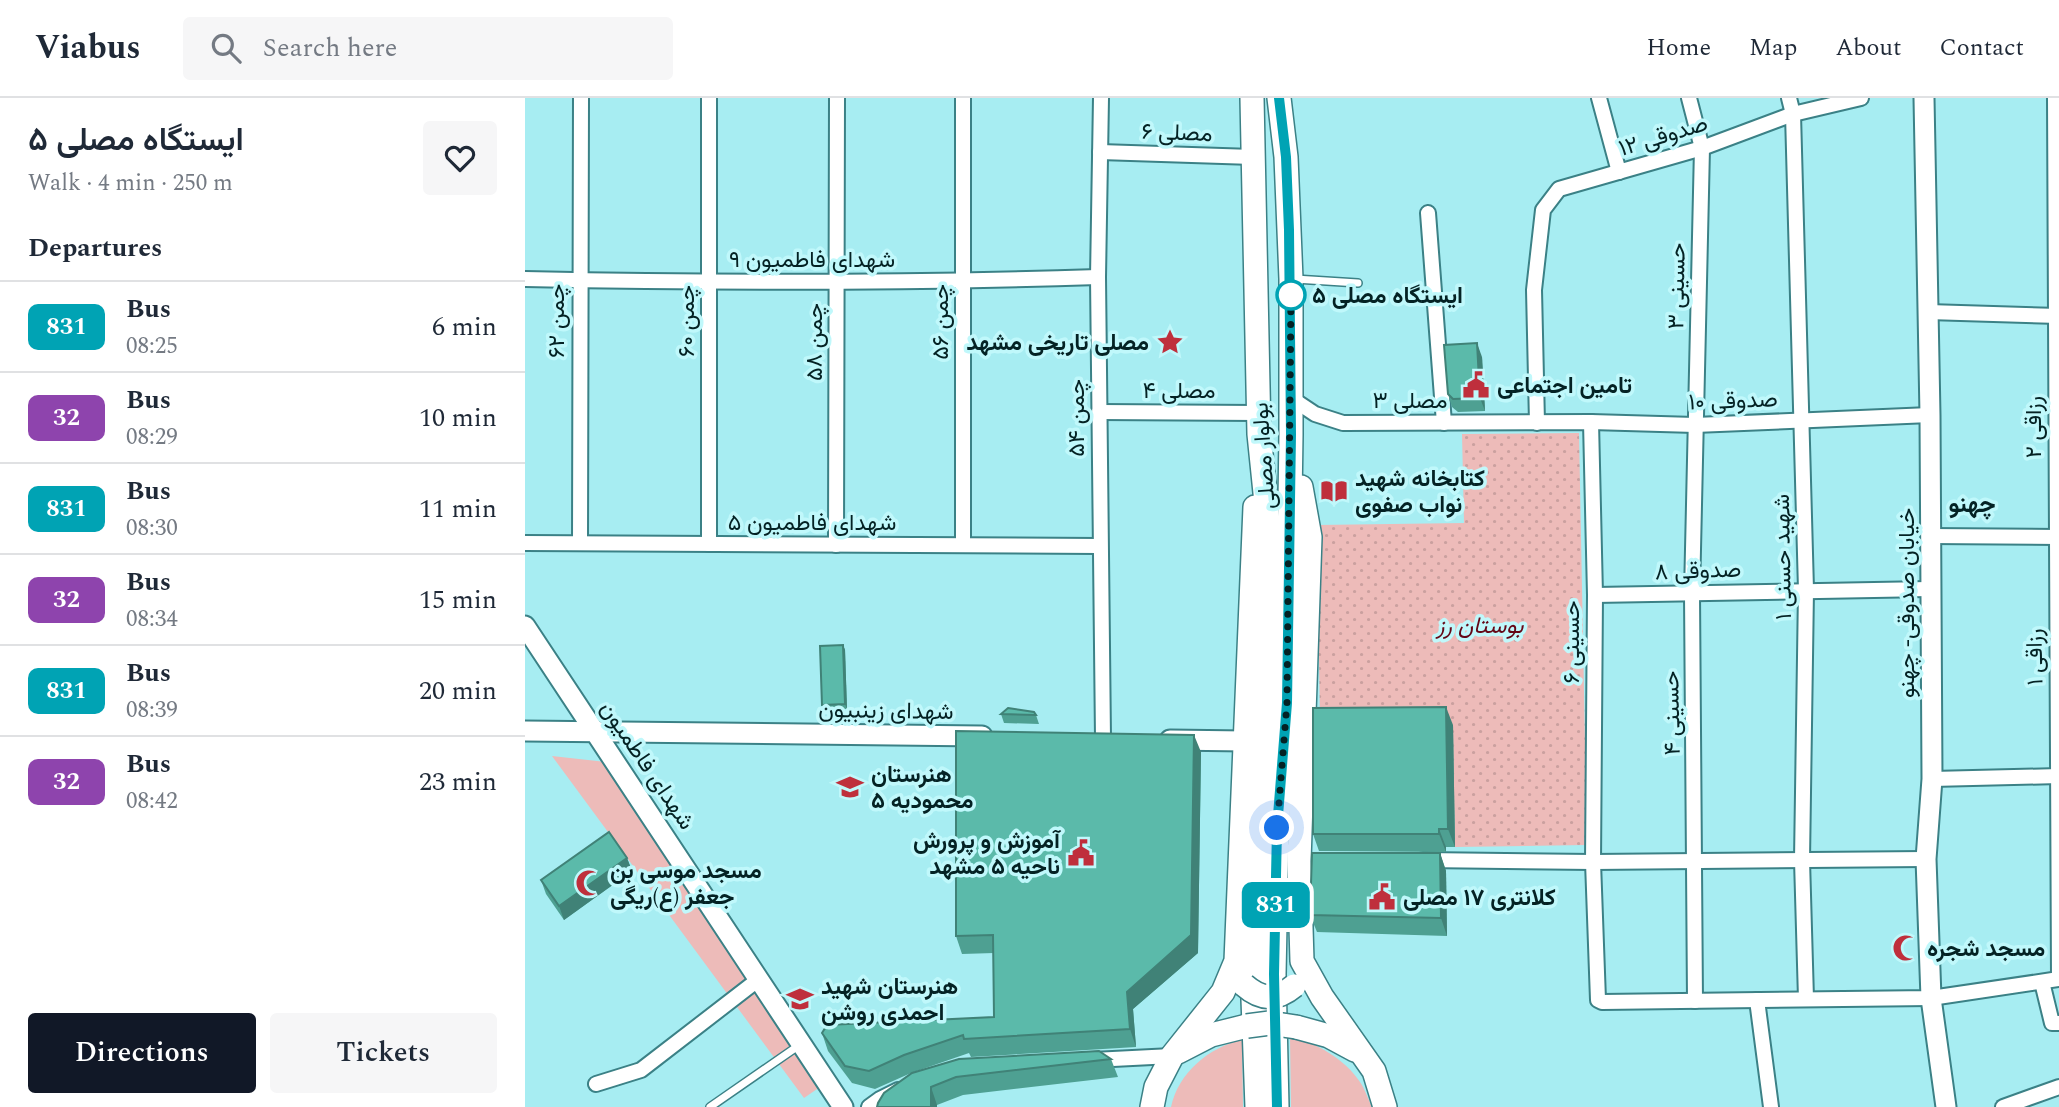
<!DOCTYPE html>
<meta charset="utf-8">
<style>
:root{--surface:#fff;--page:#f6f6f7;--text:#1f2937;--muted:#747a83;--line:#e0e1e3;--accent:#111827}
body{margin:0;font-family:Spectral,Vazirmatn,serif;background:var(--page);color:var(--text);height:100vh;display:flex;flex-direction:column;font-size:26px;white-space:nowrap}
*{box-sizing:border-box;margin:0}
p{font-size:23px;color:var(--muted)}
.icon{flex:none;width:38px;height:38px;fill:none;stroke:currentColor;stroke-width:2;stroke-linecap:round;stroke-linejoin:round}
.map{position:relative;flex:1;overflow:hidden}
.details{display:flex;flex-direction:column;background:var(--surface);width:525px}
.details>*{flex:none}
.badge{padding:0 14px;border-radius:10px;font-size:24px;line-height:46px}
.you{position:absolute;width:35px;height:35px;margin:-18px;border:5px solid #fff;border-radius:50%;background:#1a73e8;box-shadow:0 0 0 10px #1a73e833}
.map>.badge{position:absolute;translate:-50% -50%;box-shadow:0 0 0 4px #fff}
h2{padding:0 28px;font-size:26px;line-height:63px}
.round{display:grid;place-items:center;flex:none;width:74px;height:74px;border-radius:7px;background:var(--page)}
.head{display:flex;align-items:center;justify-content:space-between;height:119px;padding:0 28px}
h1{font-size:33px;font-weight:600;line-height:52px}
.cta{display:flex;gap:14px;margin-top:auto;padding:14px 28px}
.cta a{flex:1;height:80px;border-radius:7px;background:var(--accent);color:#fff;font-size:28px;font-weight:600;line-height:80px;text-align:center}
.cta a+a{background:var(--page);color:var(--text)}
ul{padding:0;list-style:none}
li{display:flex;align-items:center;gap:21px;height:91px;padding:0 28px;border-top:2px solid var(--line)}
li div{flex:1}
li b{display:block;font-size:26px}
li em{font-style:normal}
li .badge{min-width:77px;font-weight:700;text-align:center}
header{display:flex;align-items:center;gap:42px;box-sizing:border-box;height:98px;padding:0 35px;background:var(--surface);border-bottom:2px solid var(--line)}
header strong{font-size:33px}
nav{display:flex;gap:38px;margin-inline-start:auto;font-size:24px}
.search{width:490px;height:63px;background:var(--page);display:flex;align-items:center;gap:18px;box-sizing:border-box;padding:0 24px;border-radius:7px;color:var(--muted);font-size:26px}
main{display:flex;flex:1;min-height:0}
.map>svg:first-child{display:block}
.grass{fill:#edbbb9}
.park{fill:url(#park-dots)}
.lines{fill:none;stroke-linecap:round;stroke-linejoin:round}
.lane-casing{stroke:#3b8186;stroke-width:10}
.street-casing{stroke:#3b8186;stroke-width:18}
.secondary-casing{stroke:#3b8186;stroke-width:23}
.primary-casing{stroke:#3b8186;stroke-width:26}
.lane{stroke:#fff;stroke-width:7}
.street{stroke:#fff;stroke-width:14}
.secondary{stroke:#fff;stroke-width:19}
.primary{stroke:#fff;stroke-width:23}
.primary-bridge-casing{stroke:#3b8186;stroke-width:26;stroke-linecap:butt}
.primary-bridge{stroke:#fff;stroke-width:23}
.wall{fill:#4ea092}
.shaded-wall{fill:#408277}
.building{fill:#5bbaaa;stroke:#408277;stroke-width:2}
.line-casing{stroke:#fff;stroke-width:16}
.line{stroke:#00a3b4;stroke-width:10}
.walk{stroke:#042224;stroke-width:7;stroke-dasharray:0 12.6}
.stop-dot{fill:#fff;stroke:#00a3b4;stroke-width:3.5}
.labels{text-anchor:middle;stroke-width:7;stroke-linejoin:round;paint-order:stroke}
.street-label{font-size:23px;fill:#042224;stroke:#c0f8fb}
.stop-label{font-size:23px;font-weight:bold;fill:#042224;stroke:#c0f8fb;text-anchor:start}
.poi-label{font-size:23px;font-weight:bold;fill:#042224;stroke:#c0f8fb;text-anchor:start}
.park-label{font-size:23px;font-style:italic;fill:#640716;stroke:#c0f8fb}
.neighbourhood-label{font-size:24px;font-weight:bold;fill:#042224;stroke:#c0f8fb}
</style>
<header>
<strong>Viabus</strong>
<div class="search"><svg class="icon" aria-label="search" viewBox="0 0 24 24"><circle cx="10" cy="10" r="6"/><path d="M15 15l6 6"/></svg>Search here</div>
<nav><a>Home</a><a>Map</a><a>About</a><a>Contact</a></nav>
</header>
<main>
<section class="details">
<div class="head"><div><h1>ایستگاه مصلی ۵</h1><p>Walk · 4 min · 250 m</p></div><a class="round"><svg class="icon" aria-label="heart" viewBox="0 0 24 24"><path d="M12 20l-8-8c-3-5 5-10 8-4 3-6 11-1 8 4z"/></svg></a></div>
<h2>Departures</h2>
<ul>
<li><span class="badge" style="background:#00a3b4;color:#fff">831</span><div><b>Bus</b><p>08:25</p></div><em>6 min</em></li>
<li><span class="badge" style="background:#8e44ad;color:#fff">32</span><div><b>Bus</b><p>08:29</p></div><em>10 min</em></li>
<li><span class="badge" style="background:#00a3b4;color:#fff">831</span><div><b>Bus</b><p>08:30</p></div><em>11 min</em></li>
<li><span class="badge" style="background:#8e44ad;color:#fff">32</span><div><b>Bus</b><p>08:34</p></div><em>15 min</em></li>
<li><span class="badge" style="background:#00a3b4;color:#fff">831</span><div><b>Bus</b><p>08:39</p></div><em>20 min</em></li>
<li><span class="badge" style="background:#8e44ad;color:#fff">32</span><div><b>Bus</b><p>08:42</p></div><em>23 min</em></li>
</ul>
<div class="cta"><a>Directions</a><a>Tickets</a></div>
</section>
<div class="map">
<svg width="1534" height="1009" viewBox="0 0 1534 1009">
<defs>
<pattern id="park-dots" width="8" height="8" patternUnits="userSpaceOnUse" patternTransform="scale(1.75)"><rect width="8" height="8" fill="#edbbb9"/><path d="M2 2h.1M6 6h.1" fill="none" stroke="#caa09f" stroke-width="1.8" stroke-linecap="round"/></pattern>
</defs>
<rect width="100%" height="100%" fill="#a7edf2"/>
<g class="grass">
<polygon points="27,658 81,664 295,989 279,1000"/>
<path d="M765 940C790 943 821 962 835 984 840 991 843 1001 847 1009H766Z"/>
<path d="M717 942 718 1009H646C653 975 684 949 717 942Z"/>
</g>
<polygon class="park" points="1054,335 1062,747 930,749 927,627 795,627 792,427 939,425 937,336"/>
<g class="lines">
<g class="lane-casing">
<g id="lane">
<polyline points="770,181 833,185"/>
<polyline points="185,1009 276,946"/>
</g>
</g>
<g class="street-casing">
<g id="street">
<polyline points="184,0 184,446"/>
<polyline points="438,0 438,447"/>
<polyline points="576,0 573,179 578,640"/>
<polyline points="1074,0 1094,74"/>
<polyline points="1164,0 1177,50 1167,496 1170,903"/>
<polyline points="1264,0 1268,16 1281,492 1277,762 1281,901"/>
<polyline points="1530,0 1534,881"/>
<polyline points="575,54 728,59"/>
<polyline points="903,115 919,325"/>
<path d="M0 181C191 185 382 185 573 179"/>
<polyline points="1403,214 1534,218"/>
<polyline points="766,300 790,316 818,325 1066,324 1170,327 1405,317"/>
<polyline points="574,314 733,315"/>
<polyline points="1066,324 1070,497 1068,764 1073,902 1077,904 1406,900 1534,881"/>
<polyline points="1012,325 1009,192 1018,112 1034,91 1177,50 1268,16 1336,0"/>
<polyline points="1404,438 1534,439"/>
<polyline points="0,445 574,448"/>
<polyline points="55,445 56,0"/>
<polyline points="311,447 312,0"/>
<polyline points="1070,497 1404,491"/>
<polyline points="1407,681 1534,678"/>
<polyline points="898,762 1068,764 1401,761"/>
<polyline points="1517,884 1527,925 1534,925"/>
<polyline points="1232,902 1246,1009"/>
<polyline points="568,962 647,958"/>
<polyline points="71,986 116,972 234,881"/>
<polyline points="344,1009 355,1001 373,992"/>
<polyline points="1478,1009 1534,989"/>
</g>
</g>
<g class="secondary-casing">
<g id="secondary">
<polyline points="1399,0 1405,317 1407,681 1401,761 1406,900 1421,1009"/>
<polyline points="0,528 318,1009"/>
<polyline points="0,633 457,638"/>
<polyline points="645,642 720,643"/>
</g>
</g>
<g class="primary-casing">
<g id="primary">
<polyline points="727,0 734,336 747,463 727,874 732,1009"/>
<polyline points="776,389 785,439 774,763 777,863 797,899 849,973 860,1009"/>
<polyline points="771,929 804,938 830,952"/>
<polyline points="653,954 686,937 722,928"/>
<polyline points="627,1009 631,989 647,958 698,894 711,863 730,409"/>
<polyline points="752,1009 749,876 752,730 762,605 766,336 766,181 761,59 754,0"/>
</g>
</g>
<use href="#lane" class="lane"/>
<use href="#street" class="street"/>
<use href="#secondary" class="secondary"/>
<use href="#primary" class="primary"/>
<g class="primary-bridge-casing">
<g id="primary-bridge">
<path d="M719 887C736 902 751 903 769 888"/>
<polyline points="722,928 745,925 771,929"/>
</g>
</g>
<use href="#primary-bridge" class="primary-bridge"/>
</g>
<g class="wall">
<polygon points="957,259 960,313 933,314 927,309 923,296"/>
<polygon points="318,547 320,552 322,611 299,611 297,607"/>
<polygon points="476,616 511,617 514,626 479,625"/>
<polygon points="928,627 930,749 921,749 921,754 794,753 788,736"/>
<polygon points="676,654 673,855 608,911 611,949 446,959 444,955 386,975 350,991 327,985 303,953 297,935 469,919 469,855 437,856 431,838"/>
<polygon points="915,755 921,773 922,838 792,834 785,817"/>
<polygon points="102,760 107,773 39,822 21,796 16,782"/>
<polygon points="586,961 593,979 438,997 412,1007 412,1009 352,1009 387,975"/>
</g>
<g class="shaded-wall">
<polygon points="952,245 957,259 960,313 955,300"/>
<polygon points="318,547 320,552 322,611 320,606"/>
<polygon points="921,609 928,627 930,749 923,731"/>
<polygon points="669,637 676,654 673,855 608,911 611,949 605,931 602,894"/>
<polygon points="914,731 921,749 921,754 914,736"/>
<polygon points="915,755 921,773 922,838 916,820"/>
<polygon points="102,760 107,773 39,822 34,808"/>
<polygon points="406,989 412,1007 412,1009 406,1009"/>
</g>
<g class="building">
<polygon points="952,245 955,300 928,301 923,296 919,247"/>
<polygon points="318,547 320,606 297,607 295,548"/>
<polygon points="921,609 923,731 914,731 914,736 788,736 788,610"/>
<polygon points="483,610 509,614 511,617 476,616"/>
<polygon points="431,633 669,637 666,837 602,894 605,931 439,941 438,937 379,957 344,973 320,968 297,935 302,927 469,919 468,837 431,838"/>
<polygon points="84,734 102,760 34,808 16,782"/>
<polygon points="787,755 915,755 916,820 785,817"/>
<polygon points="574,953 586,961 431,979 406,989 406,1009 352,1009 353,1005 359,995 387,975 434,961"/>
</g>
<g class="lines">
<g class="line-casing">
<polyline id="line" points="752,1009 749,876 752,730 762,605 766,336 764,132 761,59 754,0"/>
</g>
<use href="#line" class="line"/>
<polyline class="walk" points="752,730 762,605 766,197"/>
</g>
<defs>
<g id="sight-bare" transform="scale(2.1)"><path d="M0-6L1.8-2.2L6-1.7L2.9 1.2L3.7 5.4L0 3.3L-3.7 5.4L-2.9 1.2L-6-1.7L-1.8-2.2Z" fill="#bf2f3c" stroke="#c0f8fb" stroke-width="2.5" paint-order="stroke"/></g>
<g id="civic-bare" transform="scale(2.1)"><path d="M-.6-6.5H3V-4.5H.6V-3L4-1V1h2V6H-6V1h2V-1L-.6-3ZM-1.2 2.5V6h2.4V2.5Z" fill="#bf2f3c" stroke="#c0f8fb" stroke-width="2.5" paint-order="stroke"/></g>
<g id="library-bare" transform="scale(2.1)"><path d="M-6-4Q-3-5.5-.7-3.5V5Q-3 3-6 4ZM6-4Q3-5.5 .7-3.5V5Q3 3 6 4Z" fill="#bf2f3c" stroke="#c0f8fb" stroke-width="2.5" paint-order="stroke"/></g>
<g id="school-bare" transform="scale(2.1)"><path d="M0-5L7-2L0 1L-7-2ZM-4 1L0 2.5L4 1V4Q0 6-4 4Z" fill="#bf2f3c" stroke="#c0f8fb" stroke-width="2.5" paint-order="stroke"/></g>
<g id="mosque-bare" transform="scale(2.1)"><path d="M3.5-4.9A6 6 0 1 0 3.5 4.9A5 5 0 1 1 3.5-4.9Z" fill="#bf2f3c" stroke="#c0f8fb" stroke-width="2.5" paint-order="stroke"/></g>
</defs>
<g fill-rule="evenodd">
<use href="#sight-bare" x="645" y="244"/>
<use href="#civic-bare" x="951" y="287"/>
<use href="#library-bare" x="809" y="393"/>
<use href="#school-bare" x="325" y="689"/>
<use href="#civic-bare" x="556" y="755"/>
<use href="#mosque-bare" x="64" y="785"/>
<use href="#civic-bare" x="857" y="799"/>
<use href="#mosque-bare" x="1381" y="850"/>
<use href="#school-bare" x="275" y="901"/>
</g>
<circle class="stop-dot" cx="766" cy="197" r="14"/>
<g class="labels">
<g class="street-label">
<text transform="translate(652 34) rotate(2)" y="8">مصلی ۶</text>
<text transform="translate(1138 37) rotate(-17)" y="8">صدوقی ۱۲</text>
<text x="287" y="169">شهدای فاطمیون ۹</text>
<text transform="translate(1151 188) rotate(-89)" y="8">حسینی ۳</text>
<text transform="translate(31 223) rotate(-90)" y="8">چمن ۶۲</text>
<text transform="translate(161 223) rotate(-90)" y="8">چمن ۶۰</text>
<text transform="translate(415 224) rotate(-90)" y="8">چمن ۵۶</text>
<text transform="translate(289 244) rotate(-90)" y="8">چمن ۵۸</text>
<text x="654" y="300">مصلی ۴</text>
<text x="885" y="310">مصلی ۳</text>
<text transform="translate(1208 302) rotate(-2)" y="8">صدوقی ۱۰</text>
<text transform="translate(551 320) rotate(-90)" y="8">چمن ۵۴</text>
<text transform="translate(1508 329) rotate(-90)" y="8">رزاقی ۲</text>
<text transform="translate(738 358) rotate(-94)" y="8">بولوار مصلی</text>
<text x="287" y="432">شهدای فاطمیون ۵</text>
<text transform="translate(1257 459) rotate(-91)" y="8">شهید حسنی ۱</text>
<text transform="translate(1173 472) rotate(-2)" y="8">صدوقی ۸</text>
<text transform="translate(1381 505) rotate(-90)" y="8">خیابان صدوقی- چهنو</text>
<text transform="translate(1046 544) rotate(-90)" y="8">حسینی ۶</text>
<text transform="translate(1509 559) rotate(-91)" y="8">رزاقی ۱</text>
<text transform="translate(361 612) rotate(1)" y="8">شهدای زینبیون</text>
<text transform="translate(1146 615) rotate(-91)" y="8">حسینی ۴</text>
<text transform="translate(123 667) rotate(56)" y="8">شهدای فاطمیون</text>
</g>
<g class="stop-label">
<text x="787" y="205">ایستگاه مصلی ۵</text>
</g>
<g class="poi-label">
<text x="624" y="252" text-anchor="end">مصلی تاریخی مشهد</text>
<text x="972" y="295">تامین اجتماعی</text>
<text x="830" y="388">کتابخانه شهید<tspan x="830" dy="26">نواب صفوی</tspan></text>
<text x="346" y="684">هنرستان<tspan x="346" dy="26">محمودیه ۵</tspan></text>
<text x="535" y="750" text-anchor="end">آموزش و پرورش<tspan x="535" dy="26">ناحیه ۵ مشهد</tspan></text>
<text x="85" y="780">مسجد موسی بن<tspan x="85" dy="26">جعفر (ع)ریگی</tspan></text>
<text x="878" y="807">کلانتری ۱۷ مصلی</text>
<text x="1402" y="858">مسجد شجره</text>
<text x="296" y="896">هنرستان شهید<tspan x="296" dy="26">احمدی روشن</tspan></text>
</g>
<g class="park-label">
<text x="955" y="535">بوستان رز</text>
</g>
<g class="neighbourhood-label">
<text x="1447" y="414">چهنو</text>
</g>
</g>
</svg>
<div class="you" style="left:752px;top:730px"></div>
<b class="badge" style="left:751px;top:807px;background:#00a3b4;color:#fff">831</b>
</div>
</main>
